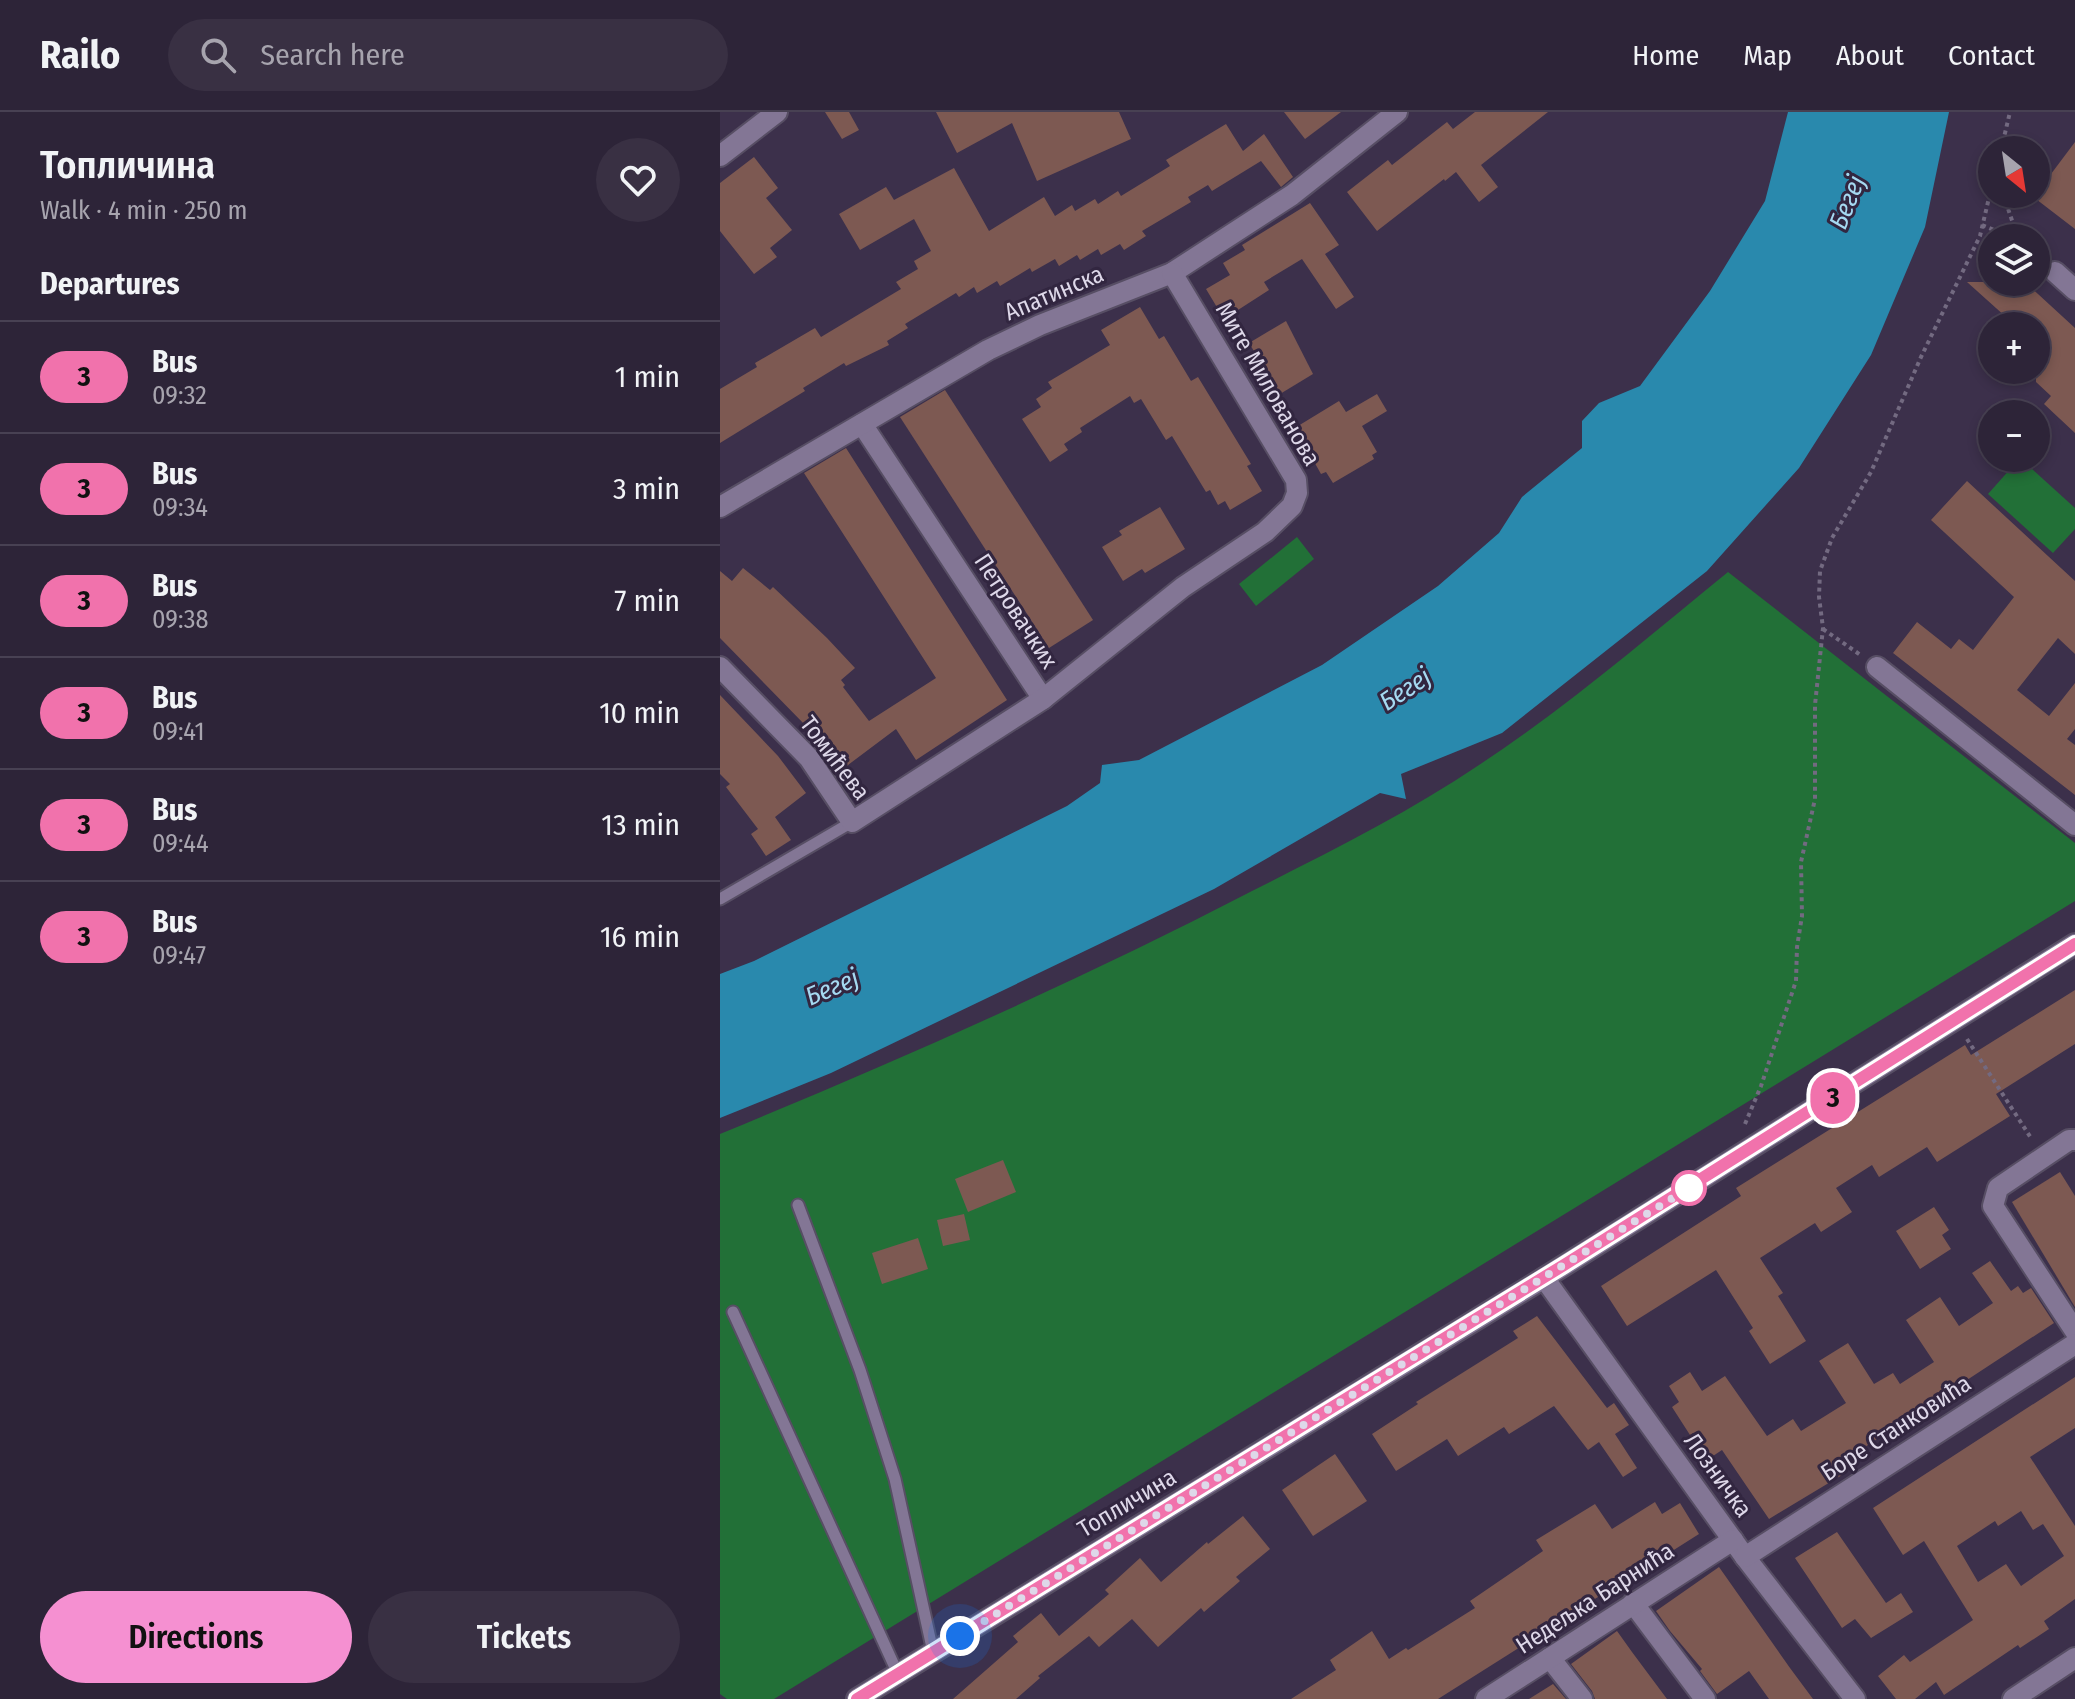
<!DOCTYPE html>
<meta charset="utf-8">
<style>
:root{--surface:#2d2438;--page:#393043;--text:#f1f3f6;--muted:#a7a4ae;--line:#484153;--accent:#f590d1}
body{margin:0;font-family:"Fira Sans Condensed",sans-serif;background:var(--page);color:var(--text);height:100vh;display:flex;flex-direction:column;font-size:30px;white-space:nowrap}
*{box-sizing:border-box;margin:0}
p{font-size:26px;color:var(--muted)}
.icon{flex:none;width:44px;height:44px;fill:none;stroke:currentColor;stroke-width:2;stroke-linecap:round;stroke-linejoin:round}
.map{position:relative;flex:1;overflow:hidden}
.panel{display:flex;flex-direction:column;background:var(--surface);width:720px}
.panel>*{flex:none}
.badge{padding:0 16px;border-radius:26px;font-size:28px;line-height:52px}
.needle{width:52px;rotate:150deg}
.tools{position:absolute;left:1258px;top:24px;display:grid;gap:16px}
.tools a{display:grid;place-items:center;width:72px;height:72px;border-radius:50%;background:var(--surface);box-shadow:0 4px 12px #0003,0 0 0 2px var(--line);font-size:40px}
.you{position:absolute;width:40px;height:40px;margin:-20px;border:6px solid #fff;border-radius:50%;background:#1a73e8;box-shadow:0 0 0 12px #1a73e833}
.map>.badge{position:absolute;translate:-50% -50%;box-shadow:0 0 0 4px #fff}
h2{padding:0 40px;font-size:30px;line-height:72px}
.round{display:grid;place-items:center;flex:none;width:84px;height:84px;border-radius:42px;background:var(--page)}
.overview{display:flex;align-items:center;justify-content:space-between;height:136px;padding:0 40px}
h1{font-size:38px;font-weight:600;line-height:60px}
.action{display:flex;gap:16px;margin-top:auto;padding:16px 40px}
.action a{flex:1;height:92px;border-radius:48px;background:var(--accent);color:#111;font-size:32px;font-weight:600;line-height:92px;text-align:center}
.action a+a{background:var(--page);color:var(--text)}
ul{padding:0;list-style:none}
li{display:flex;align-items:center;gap:24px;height:112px;padding:0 40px;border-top:2px solid var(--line)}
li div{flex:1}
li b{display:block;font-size:30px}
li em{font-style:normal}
li .badge{min-width:88px;font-weight:700;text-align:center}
header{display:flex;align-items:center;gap:48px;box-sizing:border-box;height:112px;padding:0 40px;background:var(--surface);border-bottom:2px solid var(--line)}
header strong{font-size:38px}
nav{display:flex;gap:44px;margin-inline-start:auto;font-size:28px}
.search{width:560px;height:72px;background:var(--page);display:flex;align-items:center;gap:20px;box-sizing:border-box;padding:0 28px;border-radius:44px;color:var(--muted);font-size:30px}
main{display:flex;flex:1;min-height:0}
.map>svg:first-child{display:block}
.green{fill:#227037}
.water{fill:#2989ad}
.building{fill:#7d5952;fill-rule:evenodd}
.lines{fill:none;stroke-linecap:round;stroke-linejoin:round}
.lane-casing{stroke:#574e64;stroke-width:15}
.street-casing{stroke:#574e64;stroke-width:24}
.path{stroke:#736a81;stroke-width:4;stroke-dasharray:4 4;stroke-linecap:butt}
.lane{stroke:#837695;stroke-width:11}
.street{stroke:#837695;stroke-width:20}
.line-casing{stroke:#fff;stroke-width:18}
.line{stroke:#f172ac;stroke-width:12}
.walk{stroke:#ded8e9;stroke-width:8;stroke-dasharray:0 14.4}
.stop-dot{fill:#fff;stroke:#f172ac;stroke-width:4}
.labels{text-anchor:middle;stroke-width:6;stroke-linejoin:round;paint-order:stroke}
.street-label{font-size:24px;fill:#ded8e9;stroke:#322640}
.water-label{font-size:26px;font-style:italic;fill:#a5d9f1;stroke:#322640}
</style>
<header>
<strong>Railo</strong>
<div class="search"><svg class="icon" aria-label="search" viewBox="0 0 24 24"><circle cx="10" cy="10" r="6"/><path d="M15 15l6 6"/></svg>Search here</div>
<nav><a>Home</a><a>Map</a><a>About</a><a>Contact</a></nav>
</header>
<main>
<section class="panel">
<div class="overview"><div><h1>Топличина</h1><p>Walk · 4 min · 250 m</p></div><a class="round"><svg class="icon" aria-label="heart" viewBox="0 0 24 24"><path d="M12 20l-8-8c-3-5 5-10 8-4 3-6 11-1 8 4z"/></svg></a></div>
<h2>Departures</h2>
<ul>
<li><span class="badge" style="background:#f172ac;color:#111">3</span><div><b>Bus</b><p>09:32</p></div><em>1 min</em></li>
<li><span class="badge" style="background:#f172ac;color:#111">3</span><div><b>Bus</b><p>09:34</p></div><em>3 min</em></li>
<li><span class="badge" style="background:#f172ac;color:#111">3</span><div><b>Bus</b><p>09:38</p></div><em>7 min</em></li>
<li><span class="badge" style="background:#f172ac;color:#111">3</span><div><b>Bus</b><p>09:41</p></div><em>10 min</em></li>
<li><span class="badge" style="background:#f172ac;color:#111">3</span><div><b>Bus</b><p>09:44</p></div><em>13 min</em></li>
<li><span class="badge" style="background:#f172ac;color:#111">3</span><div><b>Bus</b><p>09:47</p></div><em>16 min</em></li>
</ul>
<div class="action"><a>Directions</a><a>Tickets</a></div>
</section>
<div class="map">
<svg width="1355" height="1587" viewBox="0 0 1355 1587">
<rect width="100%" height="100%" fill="#3c304b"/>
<g class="green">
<polygon points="1300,346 1355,396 1355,417 1333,441 1268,382"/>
<polygon points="577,425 594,447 536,494 519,472"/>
<path d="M1008 460 1355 731V789L54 1587H7L0 1582V1022C180 948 360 868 532 779 609 740 688 701 759 653 847 595 927 526 1008 460Z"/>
</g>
<polygon class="water" points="1068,0 1229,0 1205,115 1151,243 1079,356 987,459 782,621 681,662 686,687 660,681 494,777 111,961 0,1006 0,862 34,849 347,694 380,671 382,653 419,648 602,553 718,474 779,421 802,385 862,336 862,309 879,291 920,274 990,179 1045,89"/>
<g class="building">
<polygon points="105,0 129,0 139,18 122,27"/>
<polygon points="216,0 399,0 411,27 317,69 292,11 237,41"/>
<polygon points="564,0 621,0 585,27"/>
<polygon points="755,0 828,0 761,53 778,75 759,90 736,60 725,69 724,67 657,119 627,80 668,48 672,53 727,10 733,17"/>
<polygon points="506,12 523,39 544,22 573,65 561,75 541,49 492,79 488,73 468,85 471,90 422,119 426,124 404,138 400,132 381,143 378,137 360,148 357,143 339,154 335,147 312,160 310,156 280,174 277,169 257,181 254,175 239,185 236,181 185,212 188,216 167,229 169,233 126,254 124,251 83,276 85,279 0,331 0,277 37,255 35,251 95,216 101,225 181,177 176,170 198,157 194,149 211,139 194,107 140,138 119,102 166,75 174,88 234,56 269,119 324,85 335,104 352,93 355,99 375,87 378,92 398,79 401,84 450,54 446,48"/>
<polygon points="1355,30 1355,117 1312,84 1316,82"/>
<polygon points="34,45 58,76 46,86 72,118 50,136 57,145 34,162 0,119 0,71"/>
<polygon points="590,91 619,133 605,142 634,185 616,197 582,147 544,170 549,178 504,207 486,177 510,163 503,151 525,138 522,133"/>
<polygon points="1247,170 1305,170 1355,216 1355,321 1324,292 1331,284 1316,270 1316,214 1296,214"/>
<polygon points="420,195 439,227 444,224 471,269 478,265 531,352 527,354 542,379 510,398 505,389 498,393 490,378 486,380 452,324 446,328 421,287 414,291 410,284 360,316 362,320 344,332 348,338 330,350 302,307 321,295 316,287 332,276 328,270 390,233 381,218"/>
<polygon points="566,209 593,262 560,282 529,231"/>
<polygon points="225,278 373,508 329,536 180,305"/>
<polygon points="657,282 667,299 642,314 657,340 652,343 654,347 613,371 606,360 601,362 592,346 596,344 578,314 619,289 626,300"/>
<polygon points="126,336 287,588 196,648 176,617 120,659 86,614 0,526 0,459 12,469 23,456 50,478 53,475 107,526 135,556 121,568 125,573 123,575 149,609 216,566 84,361"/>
<polygon points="1247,369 1355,469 1355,542 1338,526 1297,578 1329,604 1355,571 1355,617 1347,627 1355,633 1355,683 1173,541 1197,510 1231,537 1239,527 1253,538 1294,485 1211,408"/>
<polygon points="440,395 465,437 425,461 422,457 403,469 382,435 402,423 399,419"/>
<polygon points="0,583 58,644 86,681 55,705 71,728 46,744 31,722 38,717 6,675 10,672 0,662"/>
<polygon points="1355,878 1355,932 1276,982 1290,1004 1217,1050 1207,1035 1159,1065 1152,1053 1116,1076 1132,1100 1101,1120 1095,1111 1040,1146 1063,1181 1058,1184 1086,1229 1050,1252 1029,1219 1033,1216 996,1158 907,1214 881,1174 1021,1084 1016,1076 1210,955 1245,933 1251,943"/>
<polygon points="283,1048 296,1080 248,1100 235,1067"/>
<polygon points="1340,1060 1355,1084 1355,1195 1292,1090"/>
<polygon points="1214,1095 1229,1118 1222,1123 1231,1137 1200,1157 1176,1119"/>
<polygon points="244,1102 250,1128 223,1134 217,1108"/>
<polygon points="198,1126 208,1157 162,1172 152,1141"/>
<polygon points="1270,1149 1291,1179 1298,1174 1303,1181 1311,1176 1334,1211 1116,1354 1122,1363 1049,1407 1002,1338 990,1346 973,1321 970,1323 952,1295 959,1290 949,1274 970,1260 982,1279 1005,1264 1047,1324 1073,1307 1081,1319 1126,1291 1099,1249 1128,1231 1154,1272 1173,1261 1180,1272 1214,1250 1186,1208 1220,1185 1239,1214 1273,1191 1252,1161"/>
<polygon points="817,1204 887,1296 894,1291 909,1313 895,1322 917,1356 903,1365 879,1330 868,1338 834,1294 789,1322 784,1315 738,1344 727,1327 676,1359 652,1322 698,1292 696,1290 798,1226 793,1219"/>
<path d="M1355 1265V1316L1310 1345 1355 1414V1487L1324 1509 1329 1517 1300 1536 1298 1533 1224 1583 1216 1570 1195 1587H1176L1158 1564 1184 1543 1190 1550 1253 1508 1204 1429 1183 1443 1153 1396ZM1301 1399 1313 1418 1323 1412 1344 1444 1301 1474 1286 1452 1258 1470 1237 1434 1275 1409 1278 1414Z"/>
<polygon points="615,1342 647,1389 593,1424 562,1378"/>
<polygon points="935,1390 942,1402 960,1391 979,1422 897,1474 854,1499 853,1498 805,1532 718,1587 571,1587 616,1558 610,1548 652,1519 669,1547 686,1536 688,1538 755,1496 750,1489 823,1439 816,1428 875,1392 892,1417"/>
<polygon points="523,1404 550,1437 516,1465 520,1469 484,1500 481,1496 438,1535 412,1507 379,1535 369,1524 318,1564 320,1566 296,1587 233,1587 298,1530 293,1524 321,1501 339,1524 389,1482 385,1478 420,1446 441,1470 487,1430 488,1432"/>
<polygon points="1117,1420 1166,1491 1181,1481 1193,1500 1151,1526 1135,1507 1122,1516 1075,1446"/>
<polygon points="999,1455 1070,1556 1093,1587 1049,1587 1029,1559 997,1582 980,1559 982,1557 950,1519 936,1499"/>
<polygon points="897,1519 912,1540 947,1587 875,1587 872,1579 851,1552"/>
<polygon points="833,1572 846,1587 809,1587"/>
</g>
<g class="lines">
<g class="lane-casing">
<g id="lane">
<polyline points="0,787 132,710"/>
<polyline points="78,1093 140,1258 175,1367 213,1540"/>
<polyline points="13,1200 178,1562"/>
</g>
</g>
<g class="street-casing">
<g id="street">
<polyline points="0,44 57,0"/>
<polyline points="1335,160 1355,178"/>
<polyline points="142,312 323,587"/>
<polyline points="0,395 268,238 320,213 452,161 572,83 677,0"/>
<polyline points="0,555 89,646 132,710 323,587 463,475 545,420 572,394 577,381 576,368 452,161"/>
<polyline points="1157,555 1355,713"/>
<polyline points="1355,1028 1349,1028 1278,1076 1273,1094 1355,1219"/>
<polyline points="824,1166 1025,1445 1135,1587"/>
<polyline points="1025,1445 1355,1232"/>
<polyline points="913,1491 985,1587"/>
<polyline points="830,1546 862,1587"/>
<polyline points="137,1587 824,1166 1355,832"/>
<polyline points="766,1587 1013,1428"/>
<polyline points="1293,1587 1355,1546"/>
</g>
</g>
<g class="path">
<polyline points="1281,38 1290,0"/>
<polyline points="1283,82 1298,126"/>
<polyline points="1262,113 1293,126"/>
<polyline points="1103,517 1142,544"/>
<polyline points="1247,927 1311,1026"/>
<polyline points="1025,1012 1041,974 1076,869 1077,835 1082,804 1081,750 1095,687 1095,593 1103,516 1099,485 1100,459 1112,426 1151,360 1201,245 1260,124 1272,73"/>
</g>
<use href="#lane" class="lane"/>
<use href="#street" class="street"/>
</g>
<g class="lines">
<g class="line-casing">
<polyline id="line" points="137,1587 844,1153 1355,832"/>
</g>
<use href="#line" class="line"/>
<polyline class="walk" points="240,1524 982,1068 969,1076"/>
</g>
<circle class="stop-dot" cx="969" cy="1076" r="16"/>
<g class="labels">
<g class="street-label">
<text transform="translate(334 181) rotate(-23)" y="8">Апатинска</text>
<text transform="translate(548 272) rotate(60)" y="8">Мите Милованова</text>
<text transform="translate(296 499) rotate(57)" y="8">Петровачких</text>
<text transform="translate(115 646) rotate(53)" y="8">Томићева</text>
<text transform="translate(1176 1316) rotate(-33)" y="8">Боре Станковића</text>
<text transform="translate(998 1363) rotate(54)" y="8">Лозничка</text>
<text transform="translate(407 1391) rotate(-31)" y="8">Топличина</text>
<text transform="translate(875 1486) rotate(-33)" y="8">Недељка Барнића</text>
</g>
<g class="water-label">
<text transform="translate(1127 90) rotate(-68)" y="9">Бегеј</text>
<text transform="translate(685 577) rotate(-33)" y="9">Бегеј</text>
<text transform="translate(112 875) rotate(-23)" y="9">Бегеј</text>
</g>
</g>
</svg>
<div class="tools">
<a><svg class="needle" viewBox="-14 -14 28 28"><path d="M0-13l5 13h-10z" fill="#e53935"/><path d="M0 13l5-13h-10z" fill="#a7a4ae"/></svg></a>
<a><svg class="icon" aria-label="layers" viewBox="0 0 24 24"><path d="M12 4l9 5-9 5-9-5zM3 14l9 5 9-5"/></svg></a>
<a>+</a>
<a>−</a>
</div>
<div class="you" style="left:240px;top:1524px"></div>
<b class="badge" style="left:1113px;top:986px;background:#f172ac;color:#111">3</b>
</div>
</main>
